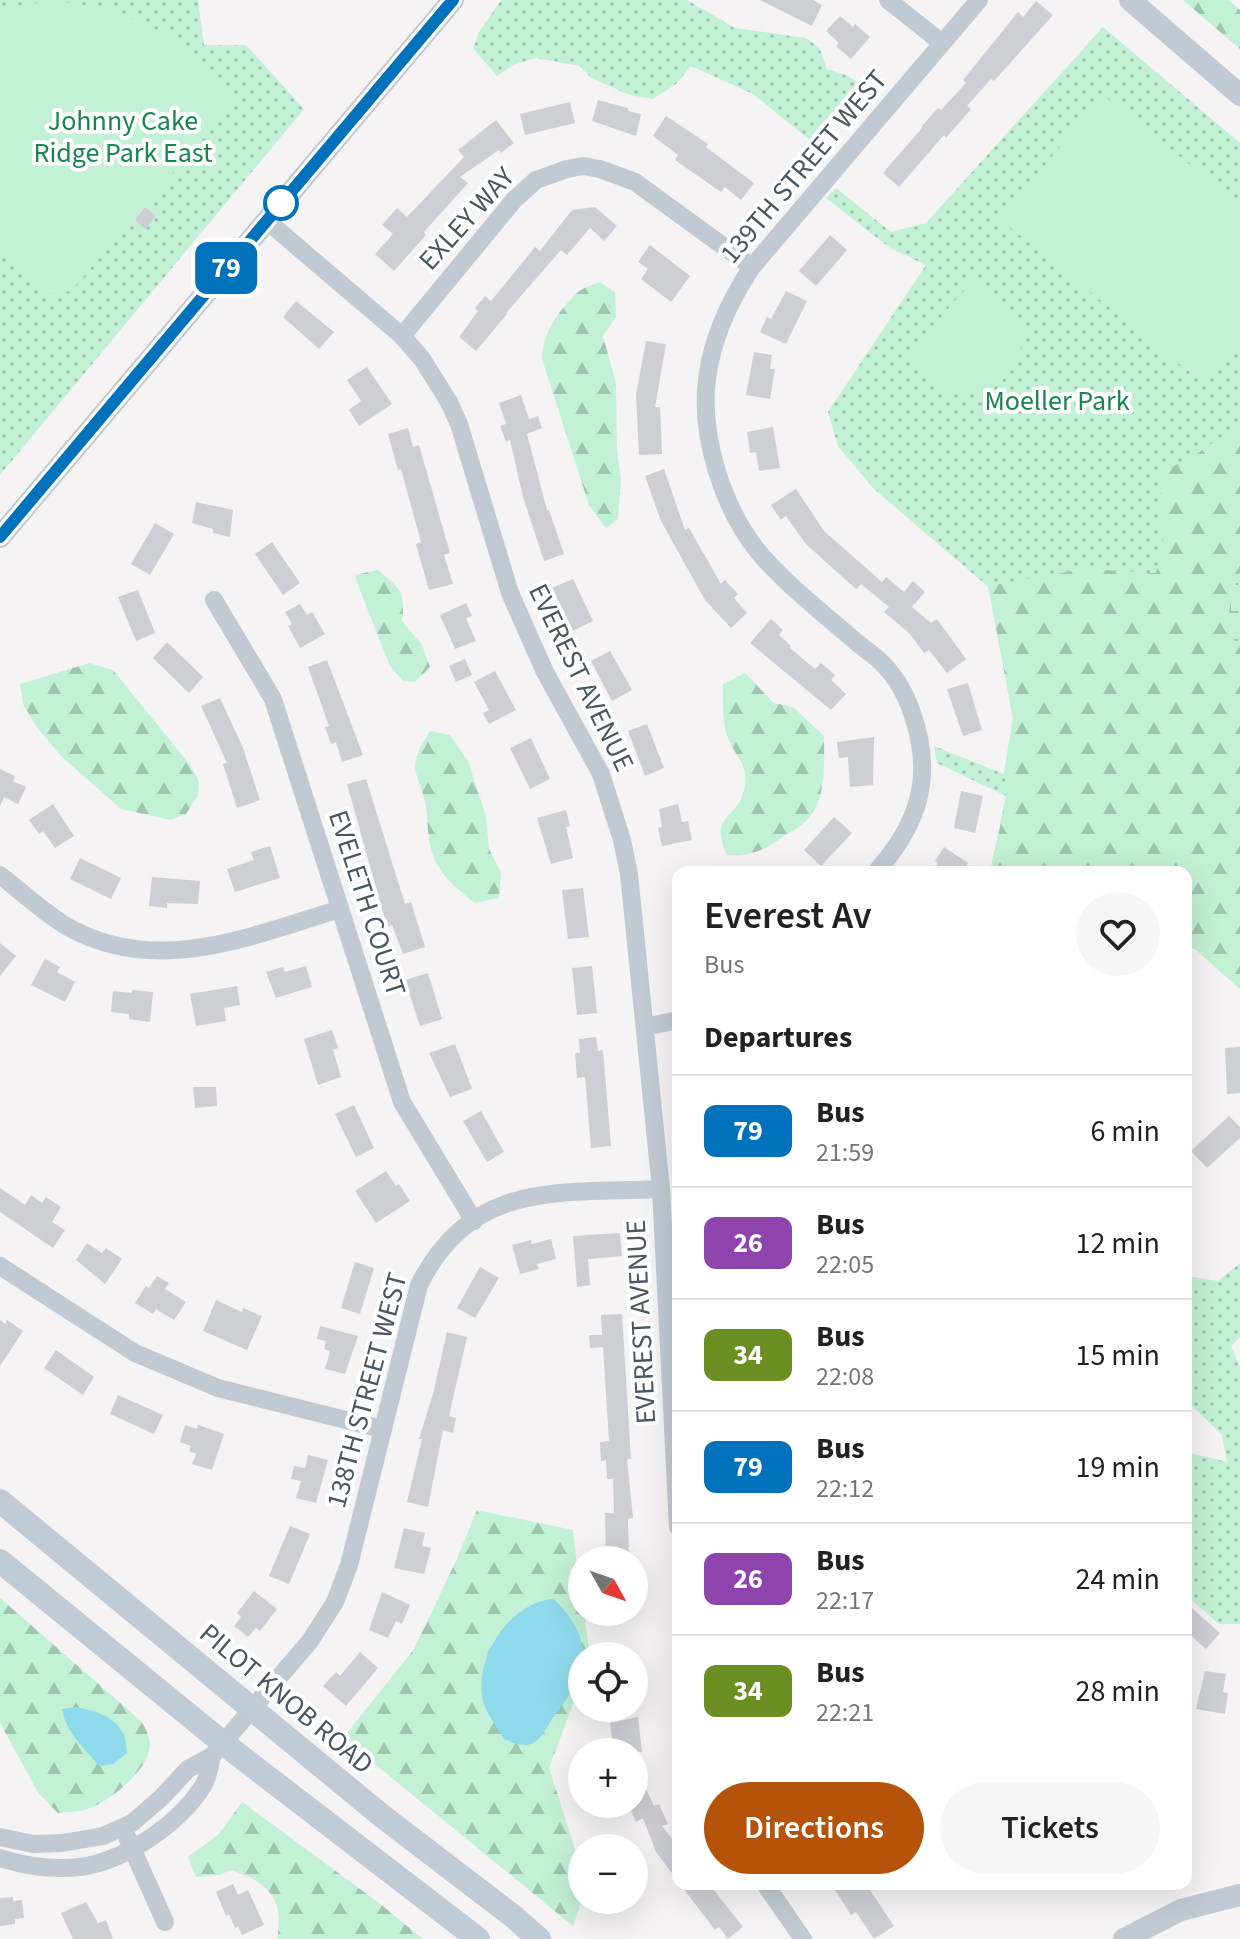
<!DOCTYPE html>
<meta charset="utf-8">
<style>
:root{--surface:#fff;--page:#f6f6f6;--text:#222;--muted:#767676;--line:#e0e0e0;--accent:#b45309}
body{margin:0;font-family:"Source Sans 3",sans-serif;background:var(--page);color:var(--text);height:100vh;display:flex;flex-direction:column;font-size:30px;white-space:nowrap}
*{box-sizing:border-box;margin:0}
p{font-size:26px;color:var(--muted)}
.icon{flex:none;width:44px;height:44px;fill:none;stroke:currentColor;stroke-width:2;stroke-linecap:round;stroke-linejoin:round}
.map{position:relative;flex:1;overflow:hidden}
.drawer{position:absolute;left:672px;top:866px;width:520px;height:1024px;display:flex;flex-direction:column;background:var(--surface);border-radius:16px;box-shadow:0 8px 32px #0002}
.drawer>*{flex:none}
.badge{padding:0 16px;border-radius:12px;font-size:28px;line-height:52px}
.needle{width:52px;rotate:130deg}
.controls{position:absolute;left:568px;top:1546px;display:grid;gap:16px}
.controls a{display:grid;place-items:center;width:80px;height:80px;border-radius:50%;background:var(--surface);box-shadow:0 8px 32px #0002;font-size:40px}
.map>.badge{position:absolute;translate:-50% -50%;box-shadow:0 0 0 4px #fff}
h2{padding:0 32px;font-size:30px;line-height:72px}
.round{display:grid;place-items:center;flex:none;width:84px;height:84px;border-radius:42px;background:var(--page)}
.summary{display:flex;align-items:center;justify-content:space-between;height:136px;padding:0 32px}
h1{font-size:38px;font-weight:600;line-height:60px}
.primary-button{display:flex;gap:16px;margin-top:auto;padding:16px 32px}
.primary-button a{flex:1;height:92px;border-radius:48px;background:var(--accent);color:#fff;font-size:32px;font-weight:600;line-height:92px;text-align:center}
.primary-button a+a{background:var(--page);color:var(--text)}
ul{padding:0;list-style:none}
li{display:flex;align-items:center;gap:24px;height:112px;padding:0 32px;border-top:2px solid var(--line)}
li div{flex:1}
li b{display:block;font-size:30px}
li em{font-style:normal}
li .badge{min-width:88px;font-weight:700;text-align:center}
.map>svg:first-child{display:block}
.grass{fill:url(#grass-dots)}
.forest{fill:url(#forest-firs)}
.wetland{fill:url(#wetland-marsh)}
.pitch{fill:#c3f1d5}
.water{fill:#90daee}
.building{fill:#cdcfd5}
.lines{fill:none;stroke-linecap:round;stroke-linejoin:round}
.minor{stroke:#c1cad2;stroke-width:18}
.tertiary{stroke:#c1cad2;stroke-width:22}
.secondary{stroke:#c1cbd6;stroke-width:24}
.line-casing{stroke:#fff;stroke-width:18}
.line{stroke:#0072bc;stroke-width:12}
.stop-dot{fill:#fff;stroke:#0072bc;stroke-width:4}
.labels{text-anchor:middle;stroke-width:8;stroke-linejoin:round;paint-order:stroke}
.park-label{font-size:28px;fill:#17864f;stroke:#fff}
.street-label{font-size:28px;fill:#4a5661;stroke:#fff}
</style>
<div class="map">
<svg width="1240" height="1939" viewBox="0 0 1240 1939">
<defs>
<pattern id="grass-dots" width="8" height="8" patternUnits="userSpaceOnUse" patternTransform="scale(2)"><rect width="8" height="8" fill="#c3f1d5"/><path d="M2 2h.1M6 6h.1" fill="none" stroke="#a0c6b0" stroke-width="1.8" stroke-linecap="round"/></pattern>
<pattern id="forest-firs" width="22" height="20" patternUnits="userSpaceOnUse" patternTransform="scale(2)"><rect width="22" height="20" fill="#c3f1d5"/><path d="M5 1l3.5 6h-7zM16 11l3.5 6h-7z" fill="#a0c6b0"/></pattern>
<pattern id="wetland-marsh" width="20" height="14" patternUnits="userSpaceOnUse" patternTransform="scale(2)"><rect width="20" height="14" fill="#c3f1d5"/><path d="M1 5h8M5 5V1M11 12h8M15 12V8" fill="none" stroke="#a0c6b0"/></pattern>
</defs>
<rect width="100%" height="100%" fill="#f5f3f3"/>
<g class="grass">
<polygon points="0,0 198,0 204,45 246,45 304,109 0,475"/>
<polygon points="501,0 687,0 735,28 806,38 819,47 827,69 846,75 862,85 815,144 753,94 691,66 676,84 653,99 630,95 591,78 580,66 536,58 513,65 497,76 473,48 479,32"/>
<polygon points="1103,27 1240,143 1240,989 1195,949 1186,947 1186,872 990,872 1006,796 937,763 934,746 1004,774 1013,719 992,590 874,489 838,446 828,412 926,265 890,248 826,198 836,188 891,232 926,223"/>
<polygon points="1240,1263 1240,1337 1231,1346 1240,1367 1240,1624 1219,1624 1186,1595 1186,1452 1227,1462 1222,1435 1186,1400 1186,1276 1218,1281"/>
</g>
<g class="forest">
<polygon points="1183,0 1228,0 1240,10 1240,49"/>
<path d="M600 282 615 292 616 317 603 336 616 384 617 450 621 480 618 519 606 528 589 505 542 359C542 334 559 310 577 293 583 287 593 285 600 282Z"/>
<polygon points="1240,424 1240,989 1195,949 1186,947 1186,872 990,872 1007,796 1004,772 1013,719 988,586 1084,569 1156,573 1163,543 1159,474 1198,453"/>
<path d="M378 570C400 588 406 592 402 621L422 645 430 667 415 682 403 681 390 666 358 585 355 575Z"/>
<polygon points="89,663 113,670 191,766 199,782 198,795 186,814 171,820 121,809 61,756 36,726 23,704 20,684"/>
<path d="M745 673 774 703 793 707 824 736C824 764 827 800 806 821 799 828 788 833 780 839 763 851 747 857 727 855 709 815 735 820 743 794 752 763 734 758 727 735 722 719 723 701 723 684Z"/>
<path d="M430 731 450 735 468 761 486 816 489 849 501 873 499 898 475 903C451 884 434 871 429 839 427 829 428 818 426 807 418 765 404 774 430 731Z"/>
<polygon points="477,1510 573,1530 582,1612 584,1612 590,1656 582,1656 582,1680 549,1768 582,1871 582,1900 573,1926 343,1738 414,1649 455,1563"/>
<path d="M0 1598 141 1721C147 1731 152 1740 149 1751 144 1773 110 1801 90 1808 81 1812 68 1812 58 1813L39 1794 0 1723Z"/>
<path d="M242 1802 379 1903 423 1939H277C285 1899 268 1882 231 1870L219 1875 196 1877 188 1857 219 1834Z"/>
</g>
<path class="wetland" d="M1240 572V648C1221 628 1231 594 1240 572Z"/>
<g class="pitch">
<path d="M54 2C110 3 174 30 212 71 220 81 227 91 235 101L71 291 48 294 0 252V11L25 4Z"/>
<polygon points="1102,94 1240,205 1240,338 1203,383 1001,220"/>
<path d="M974 279C984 288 1016 313 1020 323 1030 343 1011 377 993 388 981 395 957 396 944 390 929 383 919 366 910 353Z"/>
</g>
<g class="water">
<path d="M553 1599C572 1615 590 1644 581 1671 576 1688 563 1704 552 1719 546 1729 540 1743 527 1745 520 1746 511 1742 504 1739 498 1728 486 1713 483 1701 473 1659 510 1602 553 1599Z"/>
<path d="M76 1707C92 1710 115 1716 123 1733 126 1738 126 1747 127 1753L113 1764 99 1766C85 1749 65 1731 62 1709Z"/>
</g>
<g class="building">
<polygon points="760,0 813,0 822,5 812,26"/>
<polygon points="1036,1 1053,15 994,81 991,79 967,106 971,109 946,138 944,135 899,187 883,173 922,128 921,127 938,108 941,110 966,83 963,80 1018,12 1023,17"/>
<polygon points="840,16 853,27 855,24 870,37 851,59 836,46 839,43 826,31"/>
<polygon points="598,100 628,108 628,111 641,114 636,136 592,121"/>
<polygon points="570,102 575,123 525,135 520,114"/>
<polygon points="666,116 708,144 706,147 754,183 741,200 725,187 721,192 675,160 678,155 653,136"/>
<polygon points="496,120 514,143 501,153 499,150 460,177 468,183 424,232 426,235 394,271 375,254 393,234 382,225 397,208 407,217 464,157 458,150"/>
<polygon points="145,207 156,216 145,229 135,220"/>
<polygon points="595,207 617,226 604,241 590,228 567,255 561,250 506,313 507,314 476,351 459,337 478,311 475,308 485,296 491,301 535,247 540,251 572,210"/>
<polygon points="830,235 847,250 816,286 799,271"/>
<polygon points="650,245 690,276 671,302 641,279 648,269 638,262"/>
<polygon points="786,291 807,301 786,344 760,332 767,317 771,319"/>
<polygon points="296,301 334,332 319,349 283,317"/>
<polygon points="646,341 666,344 655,407 660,407 662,454 639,455 636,395"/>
<polygon points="754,352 772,355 770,369 775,369 770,399 746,395"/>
<polygon points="367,367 392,404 359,426 349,410 361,401 347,380"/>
<polygon points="521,395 529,419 538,416 542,428 527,434 547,510 549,510 564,554 544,561 523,497 510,440 506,442 500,426 506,424 499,403"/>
<polygon points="773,427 780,468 759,471 756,452 750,453 747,432"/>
<polygon points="408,428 413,447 419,445 450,553 444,555 453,584 429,590 416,544 421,542 401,469 398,470 388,434"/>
<polygon points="664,469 685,530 689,528 721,584 725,580 738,594 734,598 747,613 731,628 705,600 661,521 645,476"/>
<polygon points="796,489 824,531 882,582 886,577 904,592 913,581 925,592 912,607 931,623 937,619 966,659 947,673 929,650 924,653 910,634 884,612 889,607 861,584 856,589 828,564 805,543 786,516 781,520 771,505"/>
<polygon points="196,502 233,510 230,537 213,533 213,529 192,523"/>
<polygon points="155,523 174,534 150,575 131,564"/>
<polygon points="272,542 300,583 283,595 255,554"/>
<polygon points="573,579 593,621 572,631 552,588"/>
<polygon points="138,590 155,633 136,641 118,597"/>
<polygon points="466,603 472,616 466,618 476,641 455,649 440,615"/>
<polygon points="300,604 307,615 312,612 325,634 300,648 288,626 292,624 285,612"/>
<polygon points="771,619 783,630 779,635 791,646 790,648 815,669 821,663 835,675 831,680 846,694 831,710 750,643"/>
<polygon points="167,642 203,677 189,693 153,658"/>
<polygon points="610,651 632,690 612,701 591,661"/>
<polygon points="465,659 472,675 456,682 449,666"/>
<polygon points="327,660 363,755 342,762 336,742 331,744 325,727 329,726 308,667"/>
<polygon points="495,671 516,710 489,724 483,713 489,710 474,682"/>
<polygon points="968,683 982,730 963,736 947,689"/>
<polygon points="220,698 243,748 260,800 237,808 223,764 227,763 201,706"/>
<polygon points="647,724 664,768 645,776 628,731"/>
<polygon points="874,737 873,785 850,787 848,757 839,758 837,742"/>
<polygon points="531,738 550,779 530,789 510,748"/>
<polygon points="0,769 15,776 13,781 26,787 18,804 4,797 0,806"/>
<polygon points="366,779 405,904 411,902 425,947 403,954 392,925 387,927 347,784"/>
<polygon points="961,791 983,796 975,833 954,828"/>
<polygon points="53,804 74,836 55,848 43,831 39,834 29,820"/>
<polygon points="678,804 682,822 688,821 692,840 662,846 658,828 662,827 659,809"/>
<polygon points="566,810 570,826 566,827 573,858 551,864 537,818"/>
<polygon points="834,817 852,833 821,866 804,850"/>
<polygon points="270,846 280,878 235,892 227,869 254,860 251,852"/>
<polygon points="944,847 968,863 962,872 933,872 938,863 935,861"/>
<polygon points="80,858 121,878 111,899 70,879"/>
<polygon points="152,877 200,881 198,904 167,903 167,908 149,906"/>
<polygon points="583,888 589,937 568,939 562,890"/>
<polygon points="0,943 16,956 0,976"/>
<polygon points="45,959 60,967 57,972 75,982 65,1002 31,985"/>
<polygon points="306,966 312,987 276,998 266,972 283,967 285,972"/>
<polygon points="592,966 597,1013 577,1015 572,968"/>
<polygon points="428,973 442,1019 420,1026 405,980"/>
<polygon points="237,986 240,1005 224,1008 226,1021 196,1026 190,994"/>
<polygon points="132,990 153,992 150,1022 129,1019 129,1014 111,1012 113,991 132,993"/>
<polygon points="332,1030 338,1048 333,1050 341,1077 318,1085 304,1039"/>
<polygon points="596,1037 598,1051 603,1050 611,1146 591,1148 585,1077 577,1078 575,1053 580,1053 579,1039"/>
<polygon points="455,1044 472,1089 450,1097 429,1053"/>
<polygon points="1240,1047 1240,1093 1227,1094 1225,1048"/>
<polygon points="193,1087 216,1087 217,1106 195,1108"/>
<polygon points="354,1105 374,1148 356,1157 335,1114"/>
<polygon points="481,1111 504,1152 487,1162 463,1121"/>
<polygon points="1229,1116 1240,1127 1240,1138 1207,1168 1191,1151"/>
<polygon points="386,1171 396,1186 399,1184 410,1201 376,1223 355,1191"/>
<polygon points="0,1188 25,1205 31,1195 42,1203 46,1197 61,1207 52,1222 65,1230 53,1248 0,1212"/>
<polygon points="620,1233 622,1256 588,1259 590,1285 577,1287 573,1236"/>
<polygon points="551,1239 556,1259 537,1264 539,1269 520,1274 512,1245 531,1240 532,1244"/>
<polygon points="87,1243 102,1253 106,1248 122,1259 105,1284 76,1260"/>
<polygon points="355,1262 374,1268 360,1314 341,1308"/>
<polygon points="480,1267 499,1278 475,1318 457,1308"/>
<polygon points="157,1276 169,1283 165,1289 186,1302 174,1320 156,1309 153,1314 135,1303 146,1286 149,1288"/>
<polygon points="216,1300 242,1312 243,1308 262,1316 247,1350 203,1331"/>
<polygon points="622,1314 631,1459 627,1459 633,1518 628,1519 629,1560 606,1560 605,1513 614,1513 613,1479 607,1479 606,1460 601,1461 600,1442 609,1441 603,1347 590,1348 589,1335 602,1335 601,1315"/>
<polygon points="0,1320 5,1324 7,1320 23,1331 0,1366"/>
<polygon points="320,1326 358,1336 345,1374 325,1369 330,1351 324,1349 326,1341 317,1339"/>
<polygon points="447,1332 467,1337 449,1416 456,1418 453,1433 443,1430 428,1507 407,1502 422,1439 419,1439 433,1394"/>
<polygon points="56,1350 94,1377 83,1395 44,1368"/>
<polygon points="118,1395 163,1415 154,1434 110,1414"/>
<polygon points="185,1425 197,1429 198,1425 224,1434 212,1470 192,1464 196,1454 189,1451 191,1446 180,1442"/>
<polygon points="308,1455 328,1460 316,1503 296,1498 301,1481 291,1479 294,1466 305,1468"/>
<polygon points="290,1526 310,1534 289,1584 269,1576"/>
<polygon points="404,1528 425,1533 422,1546 431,1548 424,1574 394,1568"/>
<polygon points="254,1591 277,1609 260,1631 256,1628 248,1637 234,1626 241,1617 237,1613"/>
<polygon points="382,1592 410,1605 402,1624 396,1621 388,1638 369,1630"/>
<polygon points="1186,1603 1220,1633 1206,1649 1186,1631"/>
<polygon points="360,1652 378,1668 346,1706 323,1686 336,1672 340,1676"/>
<polygon points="1205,1671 1226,1674 1223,1692 1228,1693 1225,1714 1196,1709"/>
<polygon points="638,1717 642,1752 614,1752 610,1723"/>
<polygon points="634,1763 654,1806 659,1804 668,1824 662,1826 678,1846 678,1881 656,1852 643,1818 636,1822 628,1804 634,1804"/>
<polygon points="233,1884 238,1895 248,1890 264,1925 242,1935 238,1926 235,1928 229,1914 226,1916 216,1892"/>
<polygon points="680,1884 709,1884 743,1927 728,1939 719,1927 715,1930"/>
<polygon points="831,1884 866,1884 894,1926 874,1939 856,1912 851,1915"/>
<polygon points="13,1897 13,1901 22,1900 24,1918 15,1919 15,1924 0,1926 0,1898"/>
<polygon points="86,1902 98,1923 106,1920 113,1939 73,1939 61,1913"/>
</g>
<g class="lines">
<g class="minor">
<polyline points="888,0 942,43"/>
<polyline points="266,220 402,336 422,359 449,402 459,424 510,593 545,672 601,774 622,840 629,874 661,1189 678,1527"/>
<polyline points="402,336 514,200 536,180 567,169 583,166 600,169 635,182 752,267"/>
<polyline points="214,600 273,699 402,1102 474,1221"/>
<path d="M876 872C918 825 934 778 913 716 907 697 898 679 883 664 875 655 864 649 855 641 824 614 788 586 761 555 723 510 700 437 707 379 712 339 730 300 752 267L979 0"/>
<path d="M0 875C22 892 44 913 68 927 157 977 251 936 340 909"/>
<polyline points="645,1027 678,1020"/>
<polyline points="0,1266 135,1353 218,1388 382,1429"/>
<path d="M0 1837 33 1844 62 1843 103 1836 132 1823 161 1798 188 1769 212 1756 310 1641 335 1602 349 1565 419 1285C472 1179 560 1194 661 1189"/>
<polyline points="127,1837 165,1922"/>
<path d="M0 1858C26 1866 53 1870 80 1867 125 1861 179 1824 203 1786 208 1778 210 1766 212 1756"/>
<polyline points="765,1884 803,1939"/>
</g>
<g class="tertiary">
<polyline points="1130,0 1240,95"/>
<polyline points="0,537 453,0"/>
<polyline points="1124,1939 1181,1910 1240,1895"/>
</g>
<g class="secondary">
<polyline points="0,1501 382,1816 514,1917 539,1939"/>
<polyline points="0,1561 223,1743 478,1939"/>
</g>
</g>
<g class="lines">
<g class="line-casing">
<polyline id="line" points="0,537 453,0"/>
</g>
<use href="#line" class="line"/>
</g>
<circle class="stop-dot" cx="281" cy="203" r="16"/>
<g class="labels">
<g class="park-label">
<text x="123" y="130">Johnny Cake<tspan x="123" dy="32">Ridge Park East</tspan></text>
<text x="1057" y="410">Moeller Park</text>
</g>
<g class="street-label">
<text transform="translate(803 166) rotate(-50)" y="10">139TH STREET WEST</text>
<text transform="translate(466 218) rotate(-48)" y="10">EXLEY WAY</text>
<text transform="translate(582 677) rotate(64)" y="10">EVEREST AVENUE</text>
<text transform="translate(368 903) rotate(72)" y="10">EVELETH COURT</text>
<text transform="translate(640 1322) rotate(-93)" y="10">EVEREST AVENUE</text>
<text transform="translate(366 1390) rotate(-75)" y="10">138TH STREET WEST</text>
<text transform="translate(287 1698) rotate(40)" y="10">PILOT KNOB ROAD</text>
</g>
</g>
</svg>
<div class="controls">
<a><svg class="needle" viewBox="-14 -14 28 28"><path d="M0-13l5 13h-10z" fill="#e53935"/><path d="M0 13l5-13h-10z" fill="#767676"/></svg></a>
<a><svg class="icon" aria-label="locate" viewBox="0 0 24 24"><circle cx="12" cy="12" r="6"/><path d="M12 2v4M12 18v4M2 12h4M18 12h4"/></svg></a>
<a>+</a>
<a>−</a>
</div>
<b class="badge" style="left:226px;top:268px;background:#0072bc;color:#fff">79</b>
<section class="drawer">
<div class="summary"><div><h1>Everest Av</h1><p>Bus</p></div><a class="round"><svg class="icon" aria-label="heart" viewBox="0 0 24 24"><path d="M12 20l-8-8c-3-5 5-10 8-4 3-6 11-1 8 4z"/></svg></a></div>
<h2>Departures</h2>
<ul>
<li><span class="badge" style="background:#0072bc;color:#fff">79</span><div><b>Bus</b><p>21:59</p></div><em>6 min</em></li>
<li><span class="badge" style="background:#8e44ad;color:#fff">26</span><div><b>Bus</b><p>22:05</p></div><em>12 min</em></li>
<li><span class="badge" style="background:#6b8e23;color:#fff">34</span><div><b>Bus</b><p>22:08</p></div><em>15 min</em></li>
<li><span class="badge" style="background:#0072bc;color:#fff">79</span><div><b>Bus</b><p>22:12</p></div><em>19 min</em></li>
<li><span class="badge" style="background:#8e44ad;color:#fff">26</span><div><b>Bus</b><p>22:17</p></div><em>24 min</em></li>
<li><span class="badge" style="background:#6b8e23;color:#fff">34</span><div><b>Bus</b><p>22:21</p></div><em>28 min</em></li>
</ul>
<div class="primary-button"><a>Directions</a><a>Tickets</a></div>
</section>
</div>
